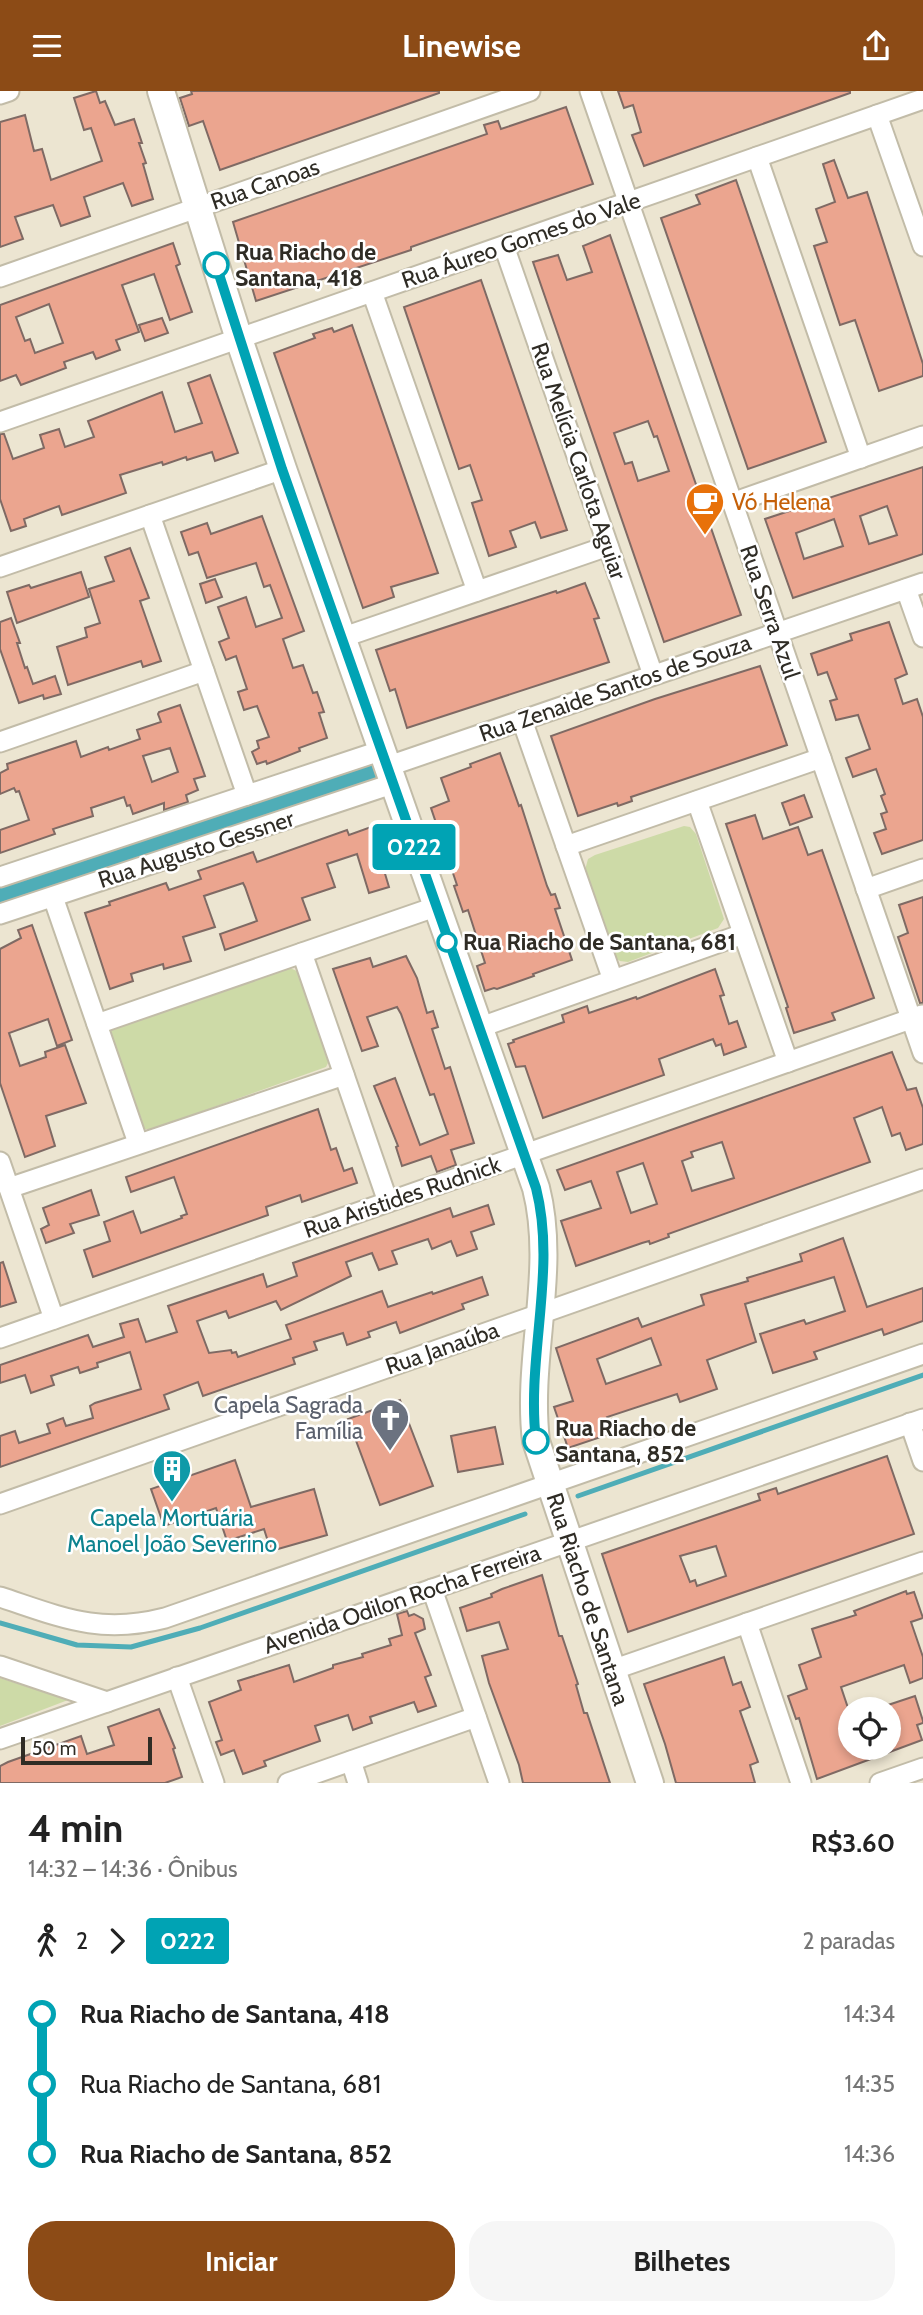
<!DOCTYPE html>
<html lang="pt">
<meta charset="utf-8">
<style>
:root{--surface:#fff;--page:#f6f6f6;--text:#222;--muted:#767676;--accent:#8c4b16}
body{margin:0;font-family:Cabin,sans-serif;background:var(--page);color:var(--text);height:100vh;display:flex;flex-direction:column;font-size:26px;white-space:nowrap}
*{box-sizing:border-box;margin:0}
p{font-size:23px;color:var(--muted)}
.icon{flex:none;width:38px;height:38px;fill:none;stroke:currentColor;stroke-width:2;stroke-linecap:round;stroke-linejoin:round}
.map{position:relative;height:1692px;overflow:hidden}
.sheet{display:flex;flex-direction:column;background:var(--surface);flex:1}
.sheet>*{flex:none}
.badge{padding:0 14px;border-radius:5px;font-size:24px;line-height:46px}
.fabs{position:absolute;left:838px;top:1606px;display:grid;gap:14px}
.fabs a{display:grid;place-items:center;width:63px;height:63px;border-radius:50%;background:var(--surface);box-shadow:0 4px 10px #0003;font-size:35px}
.scale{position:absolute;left:21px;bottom:18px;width:131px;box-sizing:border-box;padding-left:7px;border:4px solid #2f2c25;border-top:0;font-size:19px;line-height:24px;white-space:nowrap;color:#2f2c25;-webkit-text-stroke:5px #fff;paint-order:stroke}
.map>.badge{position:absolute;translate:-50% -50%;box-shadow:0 0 0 4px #fff}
.legs{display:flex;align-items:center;gap:10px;height:77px;padding:0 28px;font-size:23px}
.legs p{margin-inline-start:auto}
.headline{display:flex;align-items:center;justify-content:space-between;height:119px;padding:0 28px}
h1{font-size:38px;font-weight:800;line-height:52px}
.primary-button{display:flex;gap:14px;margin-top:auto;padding:14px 28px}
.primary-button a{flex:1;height:80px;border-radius:28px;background:var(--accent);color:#fff;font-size:28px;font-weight:800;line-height:80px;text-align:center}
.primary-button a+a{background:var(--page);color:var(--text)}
ul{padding:0 28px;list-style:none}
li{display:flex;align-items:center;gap:24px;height:70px;font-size:26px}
li i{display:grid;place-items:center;width:10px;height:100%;margin:0 9px;background:currentColor}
li i::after{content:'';width:18px;height:18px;margin:-9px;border:5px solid;border-radius:50%;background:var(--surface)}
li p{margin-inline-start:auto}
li:first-child i{background:linear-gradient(#0000 50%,currentColor 0)}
li:last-child i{background:linear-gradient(currentColor 50%,#0000 0)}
header{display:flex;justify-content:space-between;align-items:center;height:91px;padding:0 28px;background:var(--accent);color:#fff;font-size:32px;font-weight:800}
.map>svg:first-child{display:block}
.grass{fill:#cddaa7}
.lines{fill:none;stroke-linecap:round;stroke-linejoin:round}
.stream{stroke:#4fadb7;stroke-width:5}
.river{stroke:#4fadb7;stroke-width:32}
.building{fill:#eba58f;stroke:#7f6a64;stroke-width:2;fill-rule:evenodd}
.street-casing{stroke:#c2bca8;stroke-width:23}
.secondary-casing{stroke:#c2bca8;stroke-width:30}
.street{stroke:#fff;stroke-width:19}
.secondary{stroke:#fff;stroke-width:26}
.line-1-casing{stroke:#fff;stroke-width:16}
.line-1{stroke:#00a3b4;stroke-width:10}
.stop-1-dot{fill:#fff;stroke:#00a3b4;stroke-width:3.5}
.labels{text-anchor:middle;stroke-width:5;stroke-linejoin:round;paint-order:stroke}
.street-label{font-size:23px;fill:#2f2c25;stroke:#fff}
.stop-label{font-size:23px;font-weight:bold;fill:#2f2c25;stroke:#fff;text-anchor:start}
.food-label{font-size:23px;fill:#c56008;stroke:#fff;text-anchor:start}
.worship-label{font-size:23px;fill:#5b616d;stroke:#fff;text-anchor:end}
.culture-label{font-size:23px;fill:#0d838f;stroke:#fff}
</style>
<header><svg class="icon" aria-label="menu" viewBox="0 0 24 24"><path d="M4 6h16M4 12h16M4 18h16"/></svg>Linewise<svg class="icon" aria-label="share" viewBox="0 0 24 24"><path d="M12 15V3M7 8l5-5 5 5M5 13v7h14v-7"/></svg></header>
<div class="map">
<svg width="923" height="1692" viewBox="0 0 923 1692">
<rect width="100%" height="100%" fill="#ece5d1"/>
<g class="grass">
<polygon points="684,735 690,736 696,743 724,828 718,837 628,871 620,870 614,866 585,779 588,768 595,764"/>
<polygon points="290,877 299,881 329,970 326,976 153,1038 145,1038 139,1034 110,943 113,936"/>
<polygon points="0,1587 68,1609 0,1635"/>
</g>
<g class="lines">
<g class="stream">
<polyline points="578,1405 923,1284"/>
<polyline points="0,1532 77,1554 131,1556 200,1537 525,1423"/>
</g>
<polyline class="river" points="0,803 378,681"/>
</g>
<g class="building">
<polygon points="96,0 100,12 105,10 115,34 134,28 142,52 139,52 146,72 143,73 153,108 132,115 123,92 84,106 90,125 61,135 53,114 15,126 23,148 0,156 0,31 25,24 34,60 42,58 51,89 102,70 91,37 84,39 74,7"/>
<polygon points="191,0 439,0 439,2 220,79 203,30 189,35 180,7 192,3"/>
<polygon points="618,0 850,0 850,2 644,75 632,44 641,41 633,14 624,17"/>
<polygon points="566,16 593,93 411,156 411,159 256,210 233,131 487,43 484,34 498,30 501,38"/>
<polygon points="834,69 848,107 867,101 923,273 923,285 879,300 855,229 840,234 814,155 827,151 816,118 835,111 823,73"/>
<polygon points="736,89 826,351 748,378 661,127 700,113 696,104"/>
<path d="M610 144 741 524 664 551 533 171 558 164 567 189 592 181 583 155ZM648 330 654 346 657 345 669 380 638 390 632 371 625 373 614 342Z"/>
<path d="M173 152 180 173 176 175 192 221 170 229 154 183 122 194 139 241 116 249 120 259 96 268 93 261 64 271 66 277 21 294 16 284 0 290V214ZM49 213 63 252 35 262 30 248 25 250 16 226Z"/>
<polygon points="481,189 567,439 541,447 535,431 510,440 516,456 489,465 472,412 482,409 470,374 459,378 404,216"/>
<polygon points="162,227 168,242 145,250 139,234"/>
<polygon points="352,234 438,482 391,496 394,506 363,517 274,262 315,247 313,243 332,237 334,241"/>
<polygon points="210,284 238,362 215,370 212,361 187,369 186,366 163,374 162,371 120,384 126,402 62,424 59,415 24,428 26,435 11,440 0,408 0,343 4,343 13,368 44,357 40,344 59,338 65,356 94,346 88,330 162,301 175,341 202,332 188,292"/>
<path d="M923 376V463L793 507 765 428ZM887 415 897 444 869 453 860 425ZM834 428 843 455 804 468 796 442Z"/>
<polygon points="262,425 304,540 283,548 293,577 303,574 313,602 317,601 324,621 319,622 327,647 299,657 300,660 267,673 266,670 257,673 252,661 259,657 257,650 269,646 257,615 244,619 238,601 247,598 236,565 226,569 219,551 229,547 218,516 246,506 256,536 282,527 270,494 264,496 256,472 207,487 198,461 189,464 181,441 207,432 211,443"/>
<polygon points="130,457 149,507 140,510 161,570 143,576 141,570 68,594 57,556 87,546 85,537 100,532 89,498 114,490 105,466"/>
<polygon points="81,481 89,506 17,532 7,501 29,494 31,497"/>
<polygon points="215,488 222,506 206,512 200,493"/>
<polygon points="585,492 599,527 594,528 609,571 407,637 395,598 390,600 376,559 556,500 557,502"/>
<polygon points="11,527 20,552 17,552 25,577 27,576 33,593 55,585 61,603 44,608 43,604 19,612 0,558 0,531"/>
<polygon points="889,531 907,583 895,588 903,613 917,608 923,626 923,749 882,763 874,742 886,738 881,723 887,721 881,705 885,703 876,678 853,686 846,667 870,658 858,624 836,629 830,610 837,608 827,581 818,584 811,563 852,549 850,543"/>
<polygon points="760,575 787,654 631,706 632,710 618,715 617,712 578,725 551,645 655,608"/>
<path d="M180 614 205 685 194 688 198 699 186 704 188 711 164 719V712L133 723 130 714 127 715 124 706 91 717 93 725 53 738 55 743 0 762V739L29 729 19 700 16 701 14 697 0 703V682L8 678 7 673 76 650 81 666 108 656 109 659 140 648 137 639 161 631 158 623 159 621ZM170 657 178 681 152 691 143 665Z"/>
<polygon points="500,662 519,715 521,714 547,795 551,804 555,803 560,817 555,818 572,869 533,883 534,885 497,898 494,897 485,900 477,875 485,872 468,819 463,821 454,795 457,794 431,717 449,710 441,687 471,676 470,673"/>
<polygon points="804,704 812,726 790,734 782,712"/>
<polygon points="755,724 763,748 798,736 808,764 822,759 874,907 832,922 835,929 794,942 786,917 788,916 726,733"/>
<polygon points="371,736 389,796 369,802 357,763 327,773 335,796 302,807 310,829 225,859 220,843 257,830 245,796 243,792 204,805 215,836 183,846 191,870 164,878 163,873 131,883 133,890 110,898 85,822 110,814 109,811 166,792 169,799 201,788 198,780 253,761 257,771 347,739 349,744"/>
<polygon points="923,806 923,912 920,912 898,846 908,842 899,814"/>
<polygon points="32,834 72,949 57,955 48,928 9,942 20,975 46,966 45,961 65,954 86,1012 46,1025 55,1055 25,1066 0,992 0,858 21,847 18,839"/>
<polygon points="406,865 417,887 427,922 433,920 438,936 432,938 445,978 450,976 474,1052 451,1059 456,1074 437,1081 431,1065 402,1075 396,1056 398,1055 374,995 395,987 420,1054 448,1043 434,1003 430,1004 401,923 397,916 367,926 378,955 362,960 333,878 370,867 373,876"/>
<polygon points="715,878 724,904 720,905 729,933 737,930 746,956 724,964 721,953 716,955 713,948 659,968 664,984 543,1027 525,975 516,976 508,953 514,951 513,949 564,931 562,924 587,915 589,922 636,906 637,908"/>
<path d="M892 961 907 999 916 997 923 1017V1053L906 1059 900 1042 892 1045 882 1016 854 1027 870 1071 668 1143 669 1146 650 1153 649 1150 642 1152 576 1175 561 1130 601 1117 591 1090 565 1099 557 1079ZM722 1051 734 1087 692 1100 682 1070 693 1066 691 1061ZM643 1072 657 1113 631 1122 617 1081Z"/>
<polygon points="318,1018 331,1059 336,1057 344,1080 352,1077 357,1092 302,1111 300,1104 266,1116 268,1124 93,1186 84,1159 110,1150 104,1131 133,1120 141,1142 182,1127 181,1125 187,1123 174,1086 131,1101 126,1086"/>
<polygon points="91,1099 99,1124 70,1133 74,1142 46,1152 41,1138 49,1134 43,1117"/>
<polygon points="488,1114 494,1133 471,1141 477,1158 457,1165 451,1150 432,1158 428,1148 392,1160 397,1173 379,1179 372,1162 346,1171 351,1185 281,1219 276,1210 229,1227 226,1220 197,1230 209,1262 231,1259 232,1262 236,1261 238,1266 291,1248 286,1234 382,1200 388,1216 432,1201 433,1203 482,1186 488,1204 462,1213 464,1218 400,1242 396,1231 368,1241 370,1246 347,1254 343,1242 314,1251 317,1259 293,1267 295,1273 203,1305 198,1291 164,1304 169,1318 0,1376 0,1345 15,1340 19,1352 50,1342 47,1333 63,1327 66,1335 93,1327 90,1315 95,1312 141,1298 130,1261 97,1272 98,1276 80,1282 78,1276 51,1285 54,1294 31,1302 25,1284 0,1292 0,1274 88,1244 93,1256 124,1246 120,1233 138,1228 146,1251 177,1241 168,1215 263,1183 267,1196 297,1185 293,1172 450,1117 453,1126"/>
<path d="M843 1147 867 1216 923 1197V1230L884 1244 882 1238 814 1261 817 1268 773 1282 760 1243 804 1229 806 1233 845 1220 834 1186 745 1213 756 1251 707 1269 717 1298 680 1311 677 1303 607 1326 613 1342 568 1357 554 1316 573 1310 556 1257 638 1227 642 1236 704 1214 701 1204 748 1190 747 1187 802 1170 800 1163ZM651 1247 661 1274 606 1293 597 1268Z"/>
<polygon points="3,1171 16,1211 0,1216 0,1172"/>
<polygon points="400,1309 433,1395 380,1414 348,1328"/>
<polygon points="495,1336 503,1373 458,1381 451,1345"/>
<path d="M887 1365 914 1443 628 1541 602 1463 760 1409 758 1403 776 1397 778 1403ZM716 1455 726 1485 697 1495 695 1489 690 1491 680 1465Z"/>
<polygon points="235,1369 251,1416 314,1398 327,1444 271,1460 264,1438 227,1450 216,1417 164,1435 151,1398"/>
<polygon points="542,1484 559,1545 562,1545 578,1593 576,1594 584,1622 587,1622 610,1692 523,1692 519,1674 489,1592 482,1565 508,1558 499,1531 467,1540 460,1517 492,1506 491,1503 502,1498"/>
<polygon points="906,1500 907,1503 914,1501 923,1527 911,1531 923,1566 923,1587 910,1592 904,1574 841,1596 850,1623 850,1657 889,1657 889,1619 886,1619 885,1615 915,1605 923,1630 923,1632 917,1634 922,1649 817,1688 799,1627 796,1628 788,1605 807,1598 799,1574 821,1566 812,1538 856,1524 854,1520"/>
<polygon points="407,1520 409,1525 414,1523 423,1528 425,1538 415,1542 431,1584 425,1586 436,1615 418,1621 414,1611 370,1626 372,1632 353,1639 348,1624 315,1635 320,1650 264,1670 266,1675 243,1683 234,1659 221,1664 216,1651 222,1649 209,1611 241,1599 238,1590 289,1574 294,1591 333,1577 333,1574 363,1566 362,1563 391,1554 389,1548 402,1544 397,1523"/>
<polygon points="724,1566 733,1594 741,1591 750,1616 740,1620 758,1671 750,1674 755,1692 676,1692 665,1653 644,1593"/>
<polygon points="159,1618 175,1657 173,1658 182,1686 165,1692 0,1692 0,1675 8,1671 81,1645 87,1663 114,1654 108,1636"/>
</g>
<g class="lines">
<g class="street-casing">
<g id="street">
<polyline points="590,0 923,962"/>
<polyline points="0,3 9,0"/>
<polyline points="877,24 923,155"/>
<polyline points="757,66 861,367"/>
<polyline points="504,155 653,584"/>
<polyline points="0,186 530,0"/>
<polyline points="372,201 477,500"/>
<polyline points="0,331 923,8"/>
<polyline points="732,412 923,345"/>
<polyline points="150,424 247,704"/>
<polyline points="0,476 283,378"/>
<polyline points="906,498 923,546"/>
<polyline points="341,547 608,455"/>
<polyline points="522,629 613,889"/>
<polyline points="0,651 204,580"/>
<polyline points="386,676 923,492"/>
<polyline points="697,710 788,971"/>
<polyline points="566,755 821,667"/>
<polyline points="0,786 380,660"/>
<polyline points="866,798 923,778"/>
<polyline points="53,806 138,1052"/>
<polyline points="0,823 392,693"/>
<polyline points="302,862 388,1111"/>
<polyline points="97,933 435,816"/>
<polyline points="478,937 743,843"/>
<polyline points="0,1071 54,1228"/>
<polyline points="9,1097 344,984"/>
<polyline points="0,1247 922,924"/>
<polyline points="910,1332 923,1370"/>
<polyline points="0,1413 923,1088"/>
<polyline points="432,1498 499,1692"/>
<path d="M0 1506C61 1526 99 1544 165 1527L923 1263"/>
<polyline points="747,1532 801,1692"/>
<polyline points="0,1575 107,1611"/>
<polyline points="612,1579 923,1471"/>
<polyline points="177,1586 214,1692"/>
<polyline points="0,1648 923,1328"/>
<polyline points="351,1670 358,1692"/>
<polyline points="288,1692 476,1626"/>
<polyline points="880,1692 923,1677"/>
</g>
</g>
<g class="secondary-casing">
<path id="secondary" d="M161 0 239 248 283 378 536 1097C557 1179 526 1266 536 1350L650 1692"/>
</g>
<use href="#street" class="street"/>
<use href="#secondary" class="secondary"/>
</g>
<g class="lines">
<g class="line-1-casing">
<path id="line-1" d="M216 174 282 378 536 1097C557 1179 526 1266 536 1350"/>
</g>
<use href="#line-1" class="line-1"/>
</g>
<defs>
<g id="cafe-pin" transform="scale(2.0125)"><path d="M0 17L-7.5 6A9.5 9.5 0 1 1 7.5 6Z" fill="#e8710a" stroke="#fff"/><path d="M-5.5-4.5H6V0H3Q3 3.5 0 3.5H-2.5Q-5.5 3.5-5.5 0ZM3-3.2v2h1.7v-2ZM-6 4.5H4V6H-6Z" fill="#fff"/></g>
<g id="church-pin" transform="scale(2.0125)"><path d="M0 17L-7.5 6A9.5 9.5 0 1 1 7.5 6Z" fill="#6b7280" stroke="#fff"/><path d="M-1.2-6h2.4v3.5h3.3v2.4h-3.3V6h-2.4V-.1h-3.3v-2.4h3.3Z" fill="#fff"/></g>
<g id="building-pin" transform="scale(2.0125)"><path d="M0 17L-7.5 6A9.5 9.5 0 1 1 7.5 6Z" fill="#0f9aa8" stroke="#fff"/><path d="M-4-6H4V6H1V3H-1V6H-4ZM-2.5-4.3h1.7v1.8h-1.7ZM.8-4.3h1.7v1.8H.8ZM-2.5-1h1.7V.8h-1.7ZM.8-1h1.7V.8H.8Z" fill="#fff"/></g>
</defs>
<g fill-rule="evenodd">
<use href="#cafe-pin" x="705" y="411"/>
<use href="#church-pin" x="390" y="1327"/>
<use href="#building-pin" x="172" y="1378"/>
</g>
<g class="stop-1-dot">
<circle cx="216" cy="174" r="12"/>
<circle cx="447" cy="851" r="9"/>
<circle cx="536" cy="1350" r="12"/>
</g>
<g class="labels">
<g class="street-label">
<text transform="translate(265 93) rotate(-19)" y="8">Rua Canoas</text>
<text transform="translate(521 149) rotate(-19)" y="8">Rua Áureo Gomes do Vale</text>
<text transform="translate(579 370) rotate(71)" y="8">Rua Melícia Carlota Aguiar</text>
<text transform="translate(770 521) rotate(71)" y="8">Rua Serra Azul</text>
<text transform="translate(615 597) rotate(-19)" y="8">Rua Zenaide Santos de Souza</text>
<text transform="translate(196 758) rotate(-18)" y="8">Rua Augusto Gessner</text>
<text transform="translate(402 1106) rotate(-19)" y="8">Rua Aristides Rudnick</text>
<text transform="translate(442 1257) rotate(-19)" y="8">Rua Janaúba</text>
<text transform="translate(402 1508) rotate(-19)" y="8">Avenida Odilon Rocha Ferreira</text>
<text transform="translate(588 1508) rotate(72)" y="8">Rua Riacho de Santana</text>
</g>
<g class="stop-label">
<text x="235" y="169">Rua Riacho de<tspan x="235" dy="26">Santana, 418</tspan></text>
<text x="463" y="859">Rua Riacho de Santana, 681</text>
<text x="555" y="1345">Rua Riacho de<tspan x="555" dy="26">Santana, 852</tspan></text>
</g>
<g class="food-label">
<text x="732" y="419">Vó Helena</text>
</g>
<g class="worship-label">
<text x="363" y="1322">Capela Sagrada<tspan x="363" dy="26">Família</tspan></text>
</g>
<g class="culture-label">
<text x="172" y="1435">Capela Mortuária<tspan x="172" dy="26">Manoel João Severino</tspan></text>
</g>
</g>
</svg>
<div class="fabs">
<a><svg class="icon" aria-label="locate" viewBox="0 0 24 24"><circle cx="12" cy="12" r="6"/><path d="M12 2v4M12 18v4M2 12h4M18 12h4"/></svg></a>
</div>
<div class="scale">50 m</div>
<b class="badge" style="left:414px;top:756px;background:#00a3b4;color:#fff">0222</b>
</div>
<section class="sheet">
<div class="headline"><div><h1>4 min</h1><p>14:32 – 14:36 · Ônibus</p></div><b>R$3.60</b></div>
<div class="legs"><svg class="icon" aria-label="walk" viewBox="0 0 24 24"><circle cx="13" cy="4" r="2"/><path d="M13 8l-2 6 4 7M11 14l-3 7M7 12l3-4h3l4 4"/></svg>2<svg class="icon" aria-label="forward" viewBox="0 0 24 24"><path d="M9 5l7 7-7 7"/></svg><b class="badge" style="background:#00a3b4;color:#fff">0222</b><p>2 paradas</p></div>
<ul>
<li><i style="color:#00a3b4"></i><b>Rua Riacho de Santana, 418</b><p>14:34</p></li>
<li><i style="color:#00a3b4"></i><span>Rua Riacho de Santana, 681</span><p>14:35</p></li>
<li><i style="color:#00a3b4"></i><b>Rua Riacho de Santana, 852</b><p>14:36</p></li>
</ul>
<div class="primary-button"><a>Iniciar</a><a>Bilhetes</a></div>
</section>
